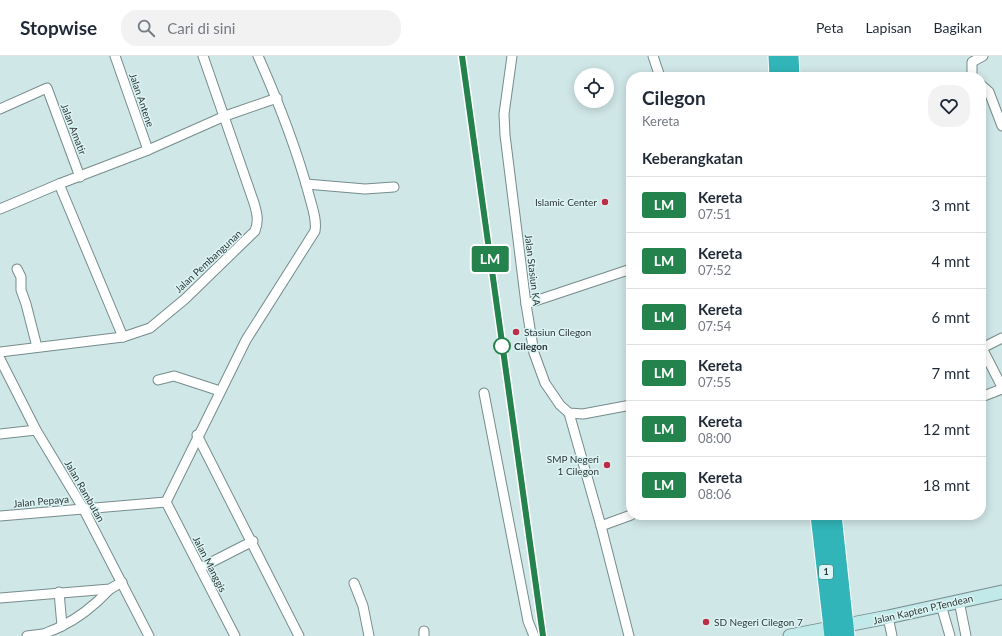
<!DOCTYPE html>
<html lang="id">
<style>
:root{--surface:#fff;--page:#f2f2f3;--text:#1f2937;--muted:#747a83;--line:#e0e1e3}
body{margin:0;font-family:Lato,sans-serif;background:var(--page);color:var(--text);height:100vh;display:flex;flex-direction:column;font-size:15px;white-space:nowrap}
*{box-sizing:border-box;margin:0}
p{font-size:13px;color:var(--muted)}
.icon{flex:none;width:22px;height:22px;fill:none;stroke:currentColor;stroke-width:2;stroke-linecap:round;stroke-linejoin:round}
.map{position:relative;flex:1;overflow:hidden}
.panel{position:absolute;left:626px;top:16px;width:360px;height:448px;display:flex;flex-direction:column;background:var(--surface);border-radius:16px;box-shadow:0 2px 10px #0003}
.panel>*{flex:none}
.badge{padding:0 8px;border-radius:3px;font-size:14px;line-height:26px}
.fabs{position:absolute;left:574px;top:12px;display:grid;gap:8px}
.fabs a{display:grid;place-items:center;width:40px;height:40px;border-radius:50%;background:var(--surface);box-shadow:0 2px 10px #0003;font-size:20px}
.map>.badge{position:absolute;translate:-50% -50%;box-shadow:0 0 0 2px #fff}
h2{padding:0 16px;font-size:15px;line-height:36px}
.round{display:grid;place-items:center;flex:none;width:42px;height:42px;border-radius:16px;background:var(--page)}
.summary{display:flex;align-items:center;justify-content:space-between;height:68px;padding:0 16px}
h1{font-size:19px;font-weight:700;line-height:30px}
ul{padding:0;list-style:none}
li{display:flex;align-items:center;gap:12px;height:56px;padding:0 16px;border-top:1px solid var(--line)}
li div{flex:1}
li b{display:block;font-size:15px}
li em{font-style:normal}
li .badge{min-width:44px;font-weight:700;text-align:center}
header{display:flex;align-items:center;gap:24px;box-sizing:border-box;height:56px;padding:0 20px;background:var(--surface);border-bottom:1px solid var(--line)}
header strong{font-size:19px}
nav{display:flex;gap:22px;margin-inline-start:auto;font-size:14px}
.search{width:280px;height:36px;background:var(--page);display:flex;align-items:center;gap:10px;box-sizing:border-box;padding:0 14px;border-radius:16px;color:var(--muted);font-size:15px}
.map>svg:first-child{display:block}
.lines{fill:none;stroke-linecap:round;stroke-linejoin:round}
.street-casing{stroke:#778c8c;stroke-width:11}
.secondary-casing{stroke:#778c8c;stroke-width:15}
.highway-casing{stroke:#fff;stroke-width:19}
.street{stroke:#fff;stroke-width:9}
.secondary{stroke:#c1e9ea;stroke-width:13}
.highway{stroke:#31b5b8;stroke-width:17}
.rail{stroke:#6d7c7c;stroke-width:3;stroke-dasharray:8 4;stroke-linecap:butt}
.line-casing{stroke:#fff;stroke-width:9}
.line{stroke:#24824d;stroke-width:6}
.poi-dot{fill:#be2d46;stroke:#ddf4f4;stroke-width:1.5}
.stop-dot{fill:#fff;stroke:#24824d;stroke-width:2}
.labels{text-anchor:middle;stroke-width:3;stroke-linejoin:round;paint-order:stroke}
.shield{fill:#ddf4f4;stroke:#627070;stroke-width:1}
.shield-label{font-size:9px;font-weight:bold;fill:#2e3737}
.street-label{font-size:10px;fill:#2e3737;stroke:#ddf4f4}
.poi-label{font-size:10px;fill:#2e3737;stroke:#ddf4f4;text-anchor:end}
.stop-label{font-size:10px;font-weight:bold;fill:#2e3737;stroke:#ddf4f4;text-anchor:start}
</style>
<header>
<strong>Stopwise</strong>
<div class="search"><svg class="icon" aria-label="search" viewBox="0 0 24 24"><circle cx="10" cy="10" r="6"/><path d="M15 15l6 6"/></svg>Cari di sini</div>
<nav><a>Peta</a><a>Lapisan</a><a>Bagikan</a></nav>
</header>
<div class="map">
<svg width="1002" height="580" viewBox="0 0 1002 580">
<rect width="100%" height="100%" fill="#d0e7e7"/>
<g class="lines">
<g class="street-casing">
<g id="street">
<polyline points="115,0 148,94"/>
<polyline points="512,0 504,58 505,79 526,248 534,297 545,327 560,349 569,357 583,358 631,349"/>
<polyline points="653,0 660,21"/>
<polyline points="972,21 972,6 983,0"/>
<polyline points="981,29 989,36 1002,70"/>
<polyline points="0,53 47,32 80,121"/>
<polyline points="59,128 123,281"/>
<polyline points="306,128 365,133 394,131"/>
<polyline points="0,153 59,128 148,94 225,60 277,42"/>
<polyline points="17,213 21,221 21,234 26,248 37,291"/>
<polyline points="526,248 631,213"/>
<polyline points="981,290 1002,331"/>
<polyline points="982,292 1002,282"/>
<path d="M0 296 123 281 150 272 185 243 255 175C259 165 257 157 254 147L203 0"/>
<polyline points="0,303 36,374 83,452 149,580"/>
<polyline points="158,324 174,320 220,335"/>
<polyline points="484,337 528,565 534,580"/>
<polyline points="981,341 1002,333"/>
<polyline points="569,357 601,470 629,580"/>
<polyline points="0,378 36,374"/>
<polyline points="197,379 299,580"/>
<path d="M166 446 246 284 315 175C317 163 312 151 309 139 296 91 278 45 258 0"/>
<polyline points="166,446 235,580"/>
<polyline points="0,460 166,446"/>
<polyline points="601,470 631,459"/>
<polyline points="200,512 253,485"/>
<polyline points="354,527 363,550 369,580"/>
<polyline points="59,536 62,570"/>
<polyline points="0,542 110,533 122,526"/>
<polyline points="959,545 966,580"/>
<polyline points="941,549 950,580"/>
<polyline points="888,561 892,580"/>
<polyline points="27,580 43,578"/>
<path d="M40 580C47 576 54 574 60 571 79 562 96 548 110 533"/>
<polyline points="424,580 424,575"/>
</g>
</g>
<g class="secondary-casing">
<polyline id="secondary" points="790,580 888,561 1002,536"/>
</g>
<g class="highway-casing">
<g id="highway">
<polyline points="777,0 778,21"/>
<polyline points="790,0 791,21"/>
<polyline points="819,459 833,580"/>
<polyline points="833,459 846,580"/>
</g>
</g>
<use href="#street" class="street"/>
<use href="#secondary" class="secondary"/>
<use href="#highway" class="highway"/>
<polyline class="rail" points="462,0 543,580"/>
</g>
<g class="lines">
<g class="line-casing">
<polyline id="line" points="462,0 543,580"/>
</g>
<use href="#line" class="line"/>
</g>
<g class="poi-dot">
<circle cx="605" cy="146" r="4"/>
<circle cx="516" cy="276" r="4"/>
<circle cx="607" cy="409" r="4"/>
<circle cx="706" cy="566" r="4"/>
</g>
<circle class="stop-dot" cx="502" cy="290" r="8"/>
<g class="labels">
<rect class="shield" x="819" y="509" width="14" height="14" rx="3"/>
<g class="shield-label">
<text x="826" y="519">1</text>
</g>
<g class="street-label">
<text transform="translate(142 44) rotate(71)" y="4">Jalan Antene</text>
<text transform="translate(74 73) rotate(69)" y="4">Jalan Amatir</text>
<text transform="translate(208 205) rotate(-43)" y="4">Jalan Pembangunan</text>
<text transform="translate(533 214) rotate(83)" y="4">Jalan Stasiun KA</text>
<text transform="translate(85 435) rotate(60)" y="4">Jalan Rambutan</text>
<text transform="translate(41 445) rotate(-5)" y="4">Jalan Pepaya</text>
<text transform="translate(210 508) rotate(63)" y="4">Jalan Manggis</text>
<text transform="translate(923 553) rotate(-13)" y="4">Jalan Kapten P.Tendean</text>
</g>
<g class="poi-label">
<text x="597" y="150">Islamic Center</text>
<text x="524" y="280" text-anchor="start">Stasiun Cilegon</text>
<text x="599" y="407">SMP Negeri<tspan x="599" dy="12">1 Cilegon</tspan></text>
<text x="714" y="570" text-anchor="start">SD Negeri Cilegon 7</text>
</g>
<g class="stop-label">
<text x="514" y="294">Cilegon</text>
</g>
</g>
</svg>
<div class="fabs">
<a><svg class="icon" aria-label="locate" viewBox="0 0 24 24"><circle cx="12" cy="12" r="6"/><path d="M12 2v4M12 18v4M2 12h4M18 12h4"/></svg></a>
</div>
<b class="badge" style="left:490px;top:203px;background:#24824d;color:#fff">LM</b>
<section class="panel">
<div class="summary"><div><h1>Cilegon</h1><p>Kereta</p></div><a class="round"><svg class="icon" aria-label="heart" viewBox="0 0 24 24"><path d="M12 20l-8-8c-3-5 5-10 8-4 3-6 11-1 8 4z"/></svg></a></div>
<h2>Keberangkatan</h2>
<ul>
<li><span class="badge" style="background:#24824d;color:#fff">LM</span><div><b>Kereta</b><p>07:51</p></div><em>3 mnt</em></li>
<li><span class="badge" style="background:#24824d;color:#fff">LM</span><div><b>Kereta</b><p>07:52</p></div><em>4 mnt</em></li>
<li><span class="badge" style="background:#24824d;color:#fff">LM</span><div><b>Kereta</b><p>07:54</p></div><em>6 mnt</em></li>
<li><span class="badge" style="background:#24824d;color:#fff">LM</span><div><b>Kereta</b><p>07:55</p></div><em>7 mnt</em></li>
<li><span class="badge" style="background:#24824d;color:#fff">LM</span><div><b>Kereta</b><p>08:00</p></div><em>12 mnt</em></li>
<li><span class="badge" style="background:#24824d;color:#fff">LM</span><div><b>Kereta</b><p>08:06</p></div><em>18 mnt</em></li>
</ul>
</section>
</div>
